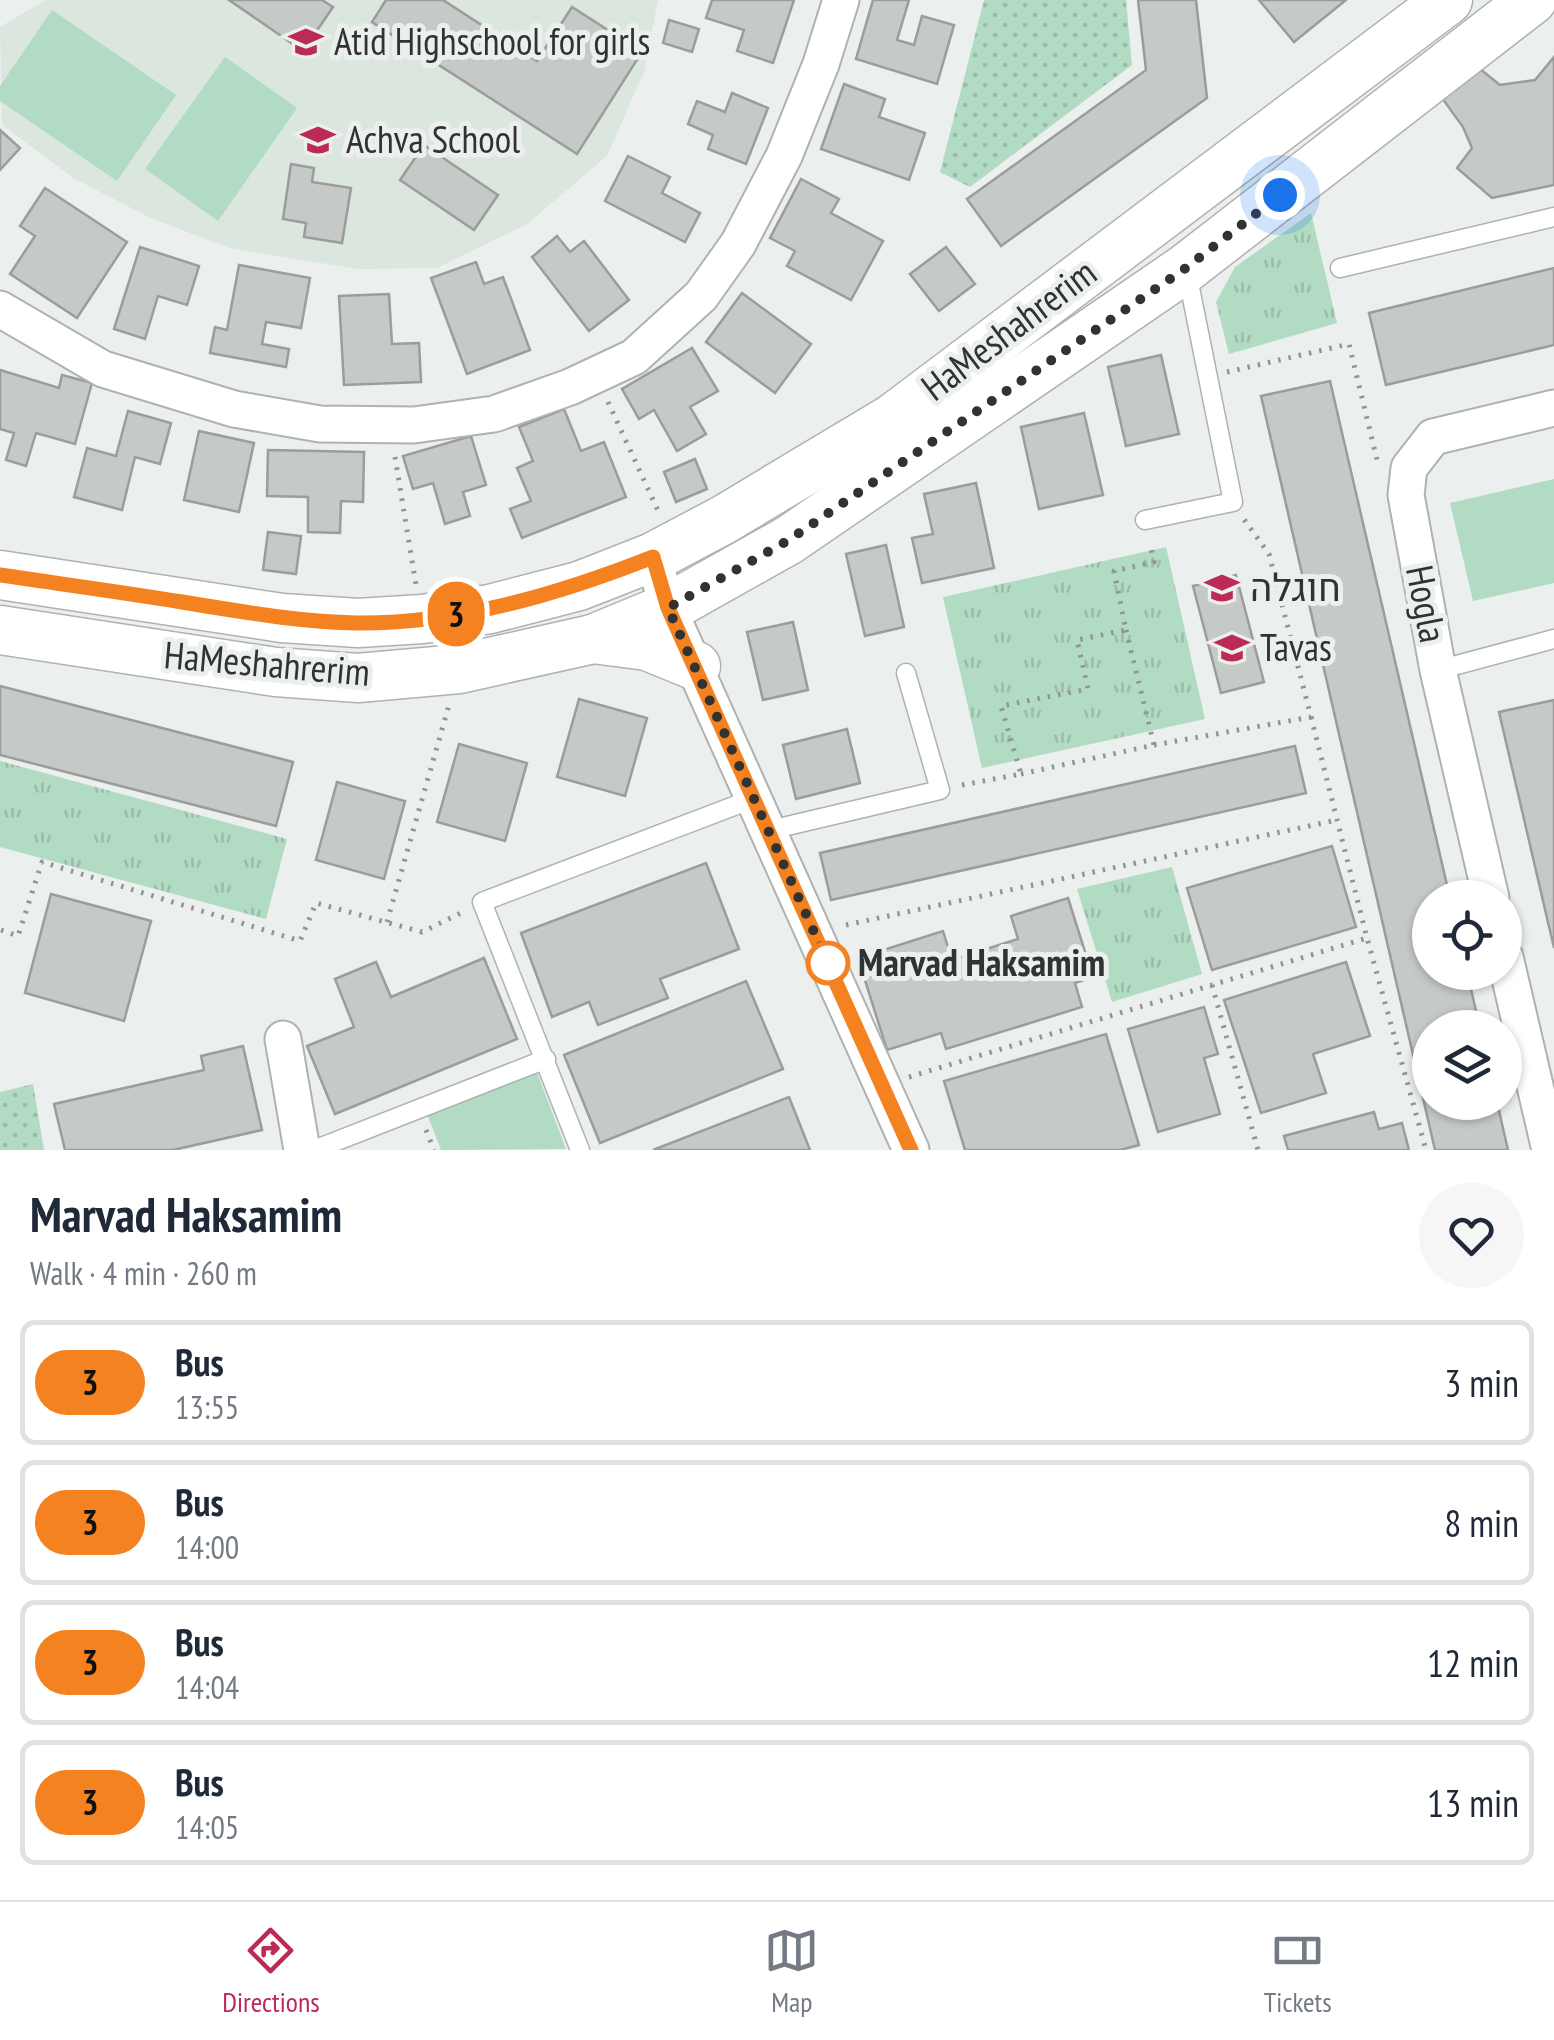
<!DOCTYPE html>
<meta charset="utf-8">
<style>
:root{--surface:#fff;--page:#f6f6f7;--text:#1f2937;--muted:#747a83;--line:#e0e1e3;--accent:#bb2b56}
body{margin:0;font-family:"PT Sans Narrow",Heebo,sans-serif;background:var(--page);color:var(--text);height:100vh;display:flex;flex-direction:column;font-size:38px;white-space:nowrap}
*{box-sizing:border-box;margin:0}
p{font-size:32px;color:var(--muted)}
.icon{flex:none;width:55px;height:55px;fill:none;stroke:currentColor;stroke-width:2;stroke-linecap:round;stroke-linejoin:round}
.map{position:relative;height:1150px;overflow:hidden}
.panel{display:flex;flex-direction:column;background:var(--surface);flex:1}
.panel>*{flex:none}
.badge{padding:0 20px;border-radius:32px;font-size:35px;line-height:65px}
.tools{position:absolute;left:1412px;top:880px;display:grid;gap:20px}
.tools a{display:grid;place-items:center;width:110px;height:110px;border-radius:50%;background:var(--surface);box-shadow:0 2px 8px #0004;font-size:50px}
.you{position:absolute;width:50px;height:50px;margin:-25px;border:8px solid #fff;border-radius:50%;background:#1a73e8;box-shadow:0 0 0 15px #1a73e833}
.map>.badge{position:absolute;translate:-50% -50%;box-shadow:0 0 0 5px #fff}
.round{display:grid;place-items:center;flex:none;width:105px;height:105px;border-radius:52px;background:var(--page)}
.summary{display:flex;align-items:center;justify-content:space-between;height:170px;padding:0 30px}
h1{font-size:48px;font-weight:800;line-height:75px}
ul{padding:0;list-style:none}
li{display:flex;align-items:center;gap:30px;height:125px;margin:0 20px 15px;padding:0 10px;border:5px solid var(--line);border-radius:15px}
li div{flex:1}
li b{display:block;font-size:38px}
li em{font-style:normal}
li .badge{min-width:110px;font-weight:700;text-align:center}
.menu{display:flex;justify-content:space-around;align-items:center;height:140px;border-top:2px solid var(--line);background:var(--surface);font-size:28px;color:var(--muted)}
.menu a{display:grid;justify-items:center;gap:5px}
.menu .on{color:var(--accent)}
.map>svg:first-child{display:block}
.built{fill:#dbe6df}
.grass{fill:url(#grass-dots)}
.park{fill:url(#park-tufts)}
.garden{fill:#b2dbc3}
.building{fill:#c6cac7;stroke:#9a9d9b;stroke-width:2.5}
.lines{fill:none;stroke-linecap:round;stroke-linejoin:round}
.service-casing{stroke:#afb2b0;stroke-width:21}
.minor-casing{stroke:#afb2b0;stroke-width:39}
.secondary-casing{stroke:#afb2b0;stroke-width:51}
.path{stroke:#909492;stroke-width:5;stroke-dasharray:2.5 8;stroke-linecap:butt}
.service{stroke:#fff;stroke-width:18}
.minor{stroke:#fff;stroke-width:35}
.secondary{stroke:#fff;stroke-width:48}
.line-casing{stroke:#fff;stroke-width:22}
.line{stroke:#f58220;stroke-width:15}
.walk{stroke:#313332;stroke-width:10;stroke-dasharray:0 18}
.stop-dot{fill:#fff;stroke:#f58220;stroke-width:5}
.labels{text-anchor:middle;stroke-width:10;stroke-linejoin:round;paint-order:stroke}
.poi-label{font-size:38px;fill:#313332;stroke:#ebefed;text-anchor:start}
.street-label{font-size:38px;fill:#313332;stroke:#ebefed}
.stop-label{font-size:38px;font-weight:bold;fill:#313332;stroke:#ebefed;text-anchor:start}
</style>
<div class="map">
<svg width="1554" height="1150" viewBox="0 0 1554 1150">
<defs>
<pattern id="grass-dots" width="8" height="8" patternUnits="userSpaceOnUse" patternTransform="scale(2.5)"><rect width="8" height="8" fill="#b2dbc3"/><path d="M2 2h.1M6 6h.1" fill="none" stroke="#9abca8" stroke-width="1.8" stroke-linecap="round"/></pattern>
<pattern id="park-tufts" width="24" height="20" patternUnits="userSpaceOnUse" patternTransform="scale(2.5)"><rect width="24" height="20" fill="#b2dbc3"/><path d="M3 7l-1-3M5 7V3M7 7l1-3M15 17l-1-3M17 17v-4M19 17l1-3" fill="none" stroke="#9abca8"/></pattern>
</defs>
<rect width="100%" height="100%" fill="#ebefed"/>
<polygon class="built" points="46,0 658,0 644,72 607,156 527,224 437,268 358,269 229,248 149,217 75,179 2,125 0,27"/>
<g class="grass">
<polygon points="984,0 1126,0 1132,65 970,187 940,172"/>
<polygon points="33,1084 44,1150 0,1150 0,1092"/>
</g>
<g class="park">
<polygon points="1311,213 1337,323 1229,354 1216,302 1235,267"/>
<polygon points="1166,547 1205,719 982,768 943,597"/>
<polygon points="0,761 287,839 266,919 0,847"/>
<polygon points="1172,867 1202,974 1112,1002 1077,889"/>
</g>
<g class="garden">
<polygon points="52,10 176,95 117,181 0,101 0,86"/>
<polygon points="225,57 297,108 218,221 145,169"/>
<polygon points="1554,479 1554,583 1473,601 1450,503"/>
<polygon points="535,1067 566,1149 441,1150 425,1109"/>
</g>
<g class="building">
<polygon points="229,0 322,0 333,7 303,51"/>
<polygon points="386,0 443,0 537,61 572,7 642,52 577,154 372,22"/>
<polygon points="712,0 794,0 773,63 737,51 744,30 706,18"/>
<polygon points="873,0 909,0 897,40 914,45 922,16 954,25 937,84 856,59"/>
<polygon points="1138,0 1196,0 1207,98 1001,246 967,199 1146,70"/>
<polygon points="1259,0 1346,0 1294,42"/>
<polygon points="669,20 699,29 692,52 663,43"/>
<polygon points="1554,57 1554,185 1492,198 1457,168 1472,148 1463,127 1442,98 1475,65 1500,85 1535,80"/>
<polygon points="844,84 885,99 879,117 925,133 909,180 821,149"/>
<polygon points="732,93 768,108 746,164 708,149 713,135 688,124 697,101 725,112"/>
<polygon points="0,130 20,148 0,170"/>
<polygon points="424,145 498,195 474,230 400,180"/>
<polygon points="628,156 670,177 662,193 700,213 685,242 605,201"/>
<polygon points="291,164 314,168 312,182 351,188 342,243 304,237 306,223 283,219"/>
<polygon points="801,179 839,199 831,213 883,241 851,300 787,266 795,251 770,238"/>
<polygon points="45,188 127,242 77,318 10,274 35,236 20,226"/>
<polygon points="557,236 570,252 584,241 629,300 589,331 532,257"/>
<polygon points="140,247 199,266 187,305 158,296 145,339 114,329"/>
<polygon points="946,247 975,284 939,311 910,274"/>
<polygon points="476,262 484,284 503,277 530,350 467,374 431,278"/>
<polygon points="239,265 310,278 301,328 266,322 262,344 289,349 286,367 210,353 215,327 227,330"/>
<polygon points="1554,268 1554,345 1386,385 1369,313"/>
<polygon points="742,293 811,344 775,393 706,342"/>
<polygon points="389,294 392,344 419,343 421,382 344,385 339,296"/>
<polygon points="692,348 718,391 690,407 706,434 677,451 654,410 639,419 622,389"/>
<polygon points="1161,355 1179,434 1126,446 1108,367"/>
<polygon points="0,370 59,388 62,375 92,383 75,444 36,433 26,466 6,460 14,433 0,429"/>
<polygon points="1330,381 1450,898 1430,898 1430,972 1467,972 1480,1028 1430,1028 1430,1102 1497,1102 1508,1150 1435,1150 1261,396"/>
<polygon points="564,409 581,451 604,442 626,497 522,538 510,509 531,501 517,468 533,461 519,427"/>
<polygon points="128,411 171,423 160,464 135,457 122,510 74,497 87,448 116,456"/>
<polygon points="1084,413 1103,495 1039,509 1021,427"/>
<polygon points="199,431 254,443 239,512 184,500"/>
<polygon points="471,436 486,485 463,492 470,516 445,524 433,483 413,489 403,456"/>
<polygon points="268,450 364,452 363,502 341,501 340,533 308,532 308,497 267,496"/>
<polygon points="695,459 707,489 676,502 664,472"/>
<polygon points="976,483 994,568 922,583 912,538 933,534 924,494"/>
<polygon points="268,532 301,536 296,574 263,570"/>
<polygon points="886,545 904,627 865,636 846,554"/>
<polygon points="1236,575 1264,682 1221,693 1193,586"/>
<polygon points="793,622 808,690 763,700 747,632"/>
<polygon points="0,686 293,762 276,826 0,755"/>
<polygon points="579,699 647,718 625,796 557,777"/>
<polygon points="1554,700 1554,948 1499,712"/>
<polygon points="847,729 860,783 796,799 783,745"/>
<polygon points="459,744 527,763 505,841 437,822"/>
<polygon points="1295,746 1306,793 831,900 820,853"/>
<polygon points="337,782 405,801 384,879 316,860"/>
<polygon points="1332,846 1356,927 1212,970 1187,888"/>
<polygon points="706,863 739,949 660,979 668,998 598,1025 589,1002 552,1017 521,933"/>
<polygon points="51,894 151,921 124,1021 25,993"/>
<polygon points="1068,898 1093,977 1075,983 1082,1007 946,1049 941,1033 887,1050 858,958 943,931 952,960 1018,939 1011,916"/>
<polygon points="484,958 517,1039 335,1114 307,1046 354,1027 335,979 376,962 391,997"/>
<polygon points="1346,962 1370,1036 1313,1054 1326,1093 1261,1113 1224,1000"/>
<polygon points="746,981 783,1069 600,1143 564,1055"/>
<polygon points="1204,1007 1218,1054 1204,1058 1220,1114 1158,1132 1128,1029"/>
<polygon points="1106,1034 1139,1145 1120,1150 965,1150 944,1081"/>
<polygon points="243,1046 262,1130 173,1150 65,1150 54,1104 204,1070 201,1056"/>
<polygon points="789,1097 810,1150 653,1150"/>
<polygon points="1374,1112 1379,1129 1402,1123 1409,1150 1288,1150 1284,1136"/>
</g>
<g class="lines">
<g class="service-casing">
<g id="service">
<polyline points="1340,268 1554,217"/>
<polyline points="1145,520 1233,502 1187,273"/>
<polyline points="1438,670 1554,639"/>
<polyline points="770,830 940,790 906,673"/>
<polyline points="314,1150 546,1059"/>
<polyline points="580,1150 482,902 755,798"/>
</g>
</g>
<g class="minor-casing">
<g id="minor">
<polyline points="0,309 103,369 234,409 320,424 414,425 494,414 570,387 634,357 701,296 738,244 784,156 821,64 841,0"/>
<polyline points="653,557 668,608 911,1150"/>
<polyline points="1491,898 1438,670 1406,495 1409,468 1433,437 1554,408"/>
<polyline points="1505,957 1550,1150"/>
<polyline points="283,1039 302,1150"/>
</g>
</g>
<g class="secondary-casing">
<g id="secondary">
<polyline points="0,575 282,618 358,623 422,619 490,609 579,586 653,557 723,520 893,418 1448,0"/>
<polyline points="0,630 276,672 358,678 459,669 593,639 668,608 789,540 1186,268 1532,0"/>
<polyline points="593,639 647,646 696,666"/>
</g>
</g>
<g class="path">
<polyline points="1227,372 1349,344 1378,464"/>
<polyline points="608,402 660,515"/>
<polyline points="395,457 416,585"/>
<polyline points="1311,717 1367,938 1426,1150"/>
<polyline points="1154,745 1311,717 1269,554 1243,518"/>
<polyline points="1021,774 1154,745 1126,630"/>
<polyline points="962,785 1021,774 1001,706 1088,689 1077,640 1126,630 1114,571 1154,562 1150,543"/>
<polyline points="387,922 449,705"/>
<polyline points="846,925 1337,820"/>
<polyline points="1,930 18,936 42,862 300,941 316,903 422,932 461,913"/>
<polyline points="1212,985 1258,1150"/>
<polyline points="909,1077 1367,938"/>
<polyline points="426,1130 434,1150"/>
</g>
<use href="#service" class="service"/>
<use href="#minor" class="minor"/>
<use href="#secondary" class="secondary"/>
</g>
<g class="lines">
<g class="line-casing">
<path id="line" d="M0 575C61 584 121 592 182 602 239 611 297 622 356 623 459 624 559 594 653 557L668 608 911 1150"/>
</g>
<use href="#line" class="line"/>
<polyline class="walk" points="828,963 668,608 789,540 1186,268 1280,195"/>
</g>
<defs>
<g id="school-bare" transform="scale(2.7)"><path d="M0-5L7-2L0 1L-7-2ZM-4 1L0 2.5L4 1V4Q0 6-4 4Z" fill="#bb2b56" stroke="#ebefed" stroke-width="2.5" paint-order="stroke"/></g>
</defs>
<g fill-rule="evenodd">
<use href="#school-bare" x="306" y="42"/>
<use href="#school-bare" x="318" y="140"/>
<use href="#school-bare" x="1222" y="588"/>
<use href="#school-bare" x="1232" y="648"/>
</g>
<circle class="stop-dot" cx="828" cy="963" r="20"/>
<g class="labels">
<g class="poi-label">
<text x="334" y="55">Atid Highschool for girls</text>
<text x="346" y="153">Achva School</text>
<text x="1250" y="601">חוגלה</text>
<text x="1260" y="661">Tavas</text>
</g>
<g class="street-label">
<text transform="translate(1009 330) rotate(-37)" y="13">HaMeshahrerim</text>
<text transform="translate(1426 604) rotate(79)" y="13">Hogla</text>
<text transform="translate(267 664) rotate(5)" y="13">HaMeshahrerim</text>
</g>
<g class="stop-label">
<text x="858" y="976">Marvad Haksamim</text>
</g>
</g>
</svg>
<div class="tools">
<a><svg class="icon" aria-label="locate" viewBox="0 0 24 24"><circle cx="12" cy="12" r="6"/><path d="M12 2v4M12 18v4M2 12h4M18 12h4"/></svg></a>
<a><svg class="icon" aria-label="layers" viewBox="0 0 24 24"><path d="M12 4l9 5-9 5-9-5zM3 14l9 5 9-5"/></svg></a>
</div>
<div class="you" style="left:1280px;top:195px"></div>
<b class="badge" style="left:456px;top:614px;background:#f58220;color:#111">3</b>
</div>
<section class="panel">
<div class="summary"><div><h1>Marvad Haksamim</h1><p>Walk · 4 min · 260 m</p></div><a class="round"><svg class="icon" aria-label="heart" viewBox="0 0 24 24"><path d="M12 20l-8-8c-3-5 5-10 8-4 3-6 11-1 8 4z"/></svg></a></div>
<ul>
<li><span class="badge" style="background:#f58220;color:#111">3</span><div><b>Bus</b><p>13:55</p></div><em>3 min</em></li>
<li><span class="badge" style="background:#f58220;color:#111">3</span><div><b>Bus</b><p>14:00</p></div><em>8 min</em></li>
<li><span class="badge" style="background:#f58220;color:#111">3</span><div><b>Bus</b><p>14:04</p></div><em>12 min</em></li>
<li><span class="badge" style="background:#f58220;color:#111">3</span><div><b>Bus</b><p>14:05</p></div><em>13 min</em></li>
</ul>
</section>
<nav class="menu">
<a class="on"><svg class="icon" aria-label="directions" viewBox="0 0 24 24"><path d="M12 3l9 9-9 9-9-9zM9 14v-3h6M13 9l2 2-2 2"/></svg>Directions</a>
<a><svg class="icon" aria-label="map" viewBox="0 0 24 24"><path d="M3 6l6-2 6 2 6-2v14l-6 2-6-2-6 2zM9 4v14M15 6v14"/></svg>Map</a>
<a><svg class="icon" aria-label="tickets" viewBox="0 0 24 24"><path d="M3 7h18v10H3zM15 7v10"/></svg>Tickets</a>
</nav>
